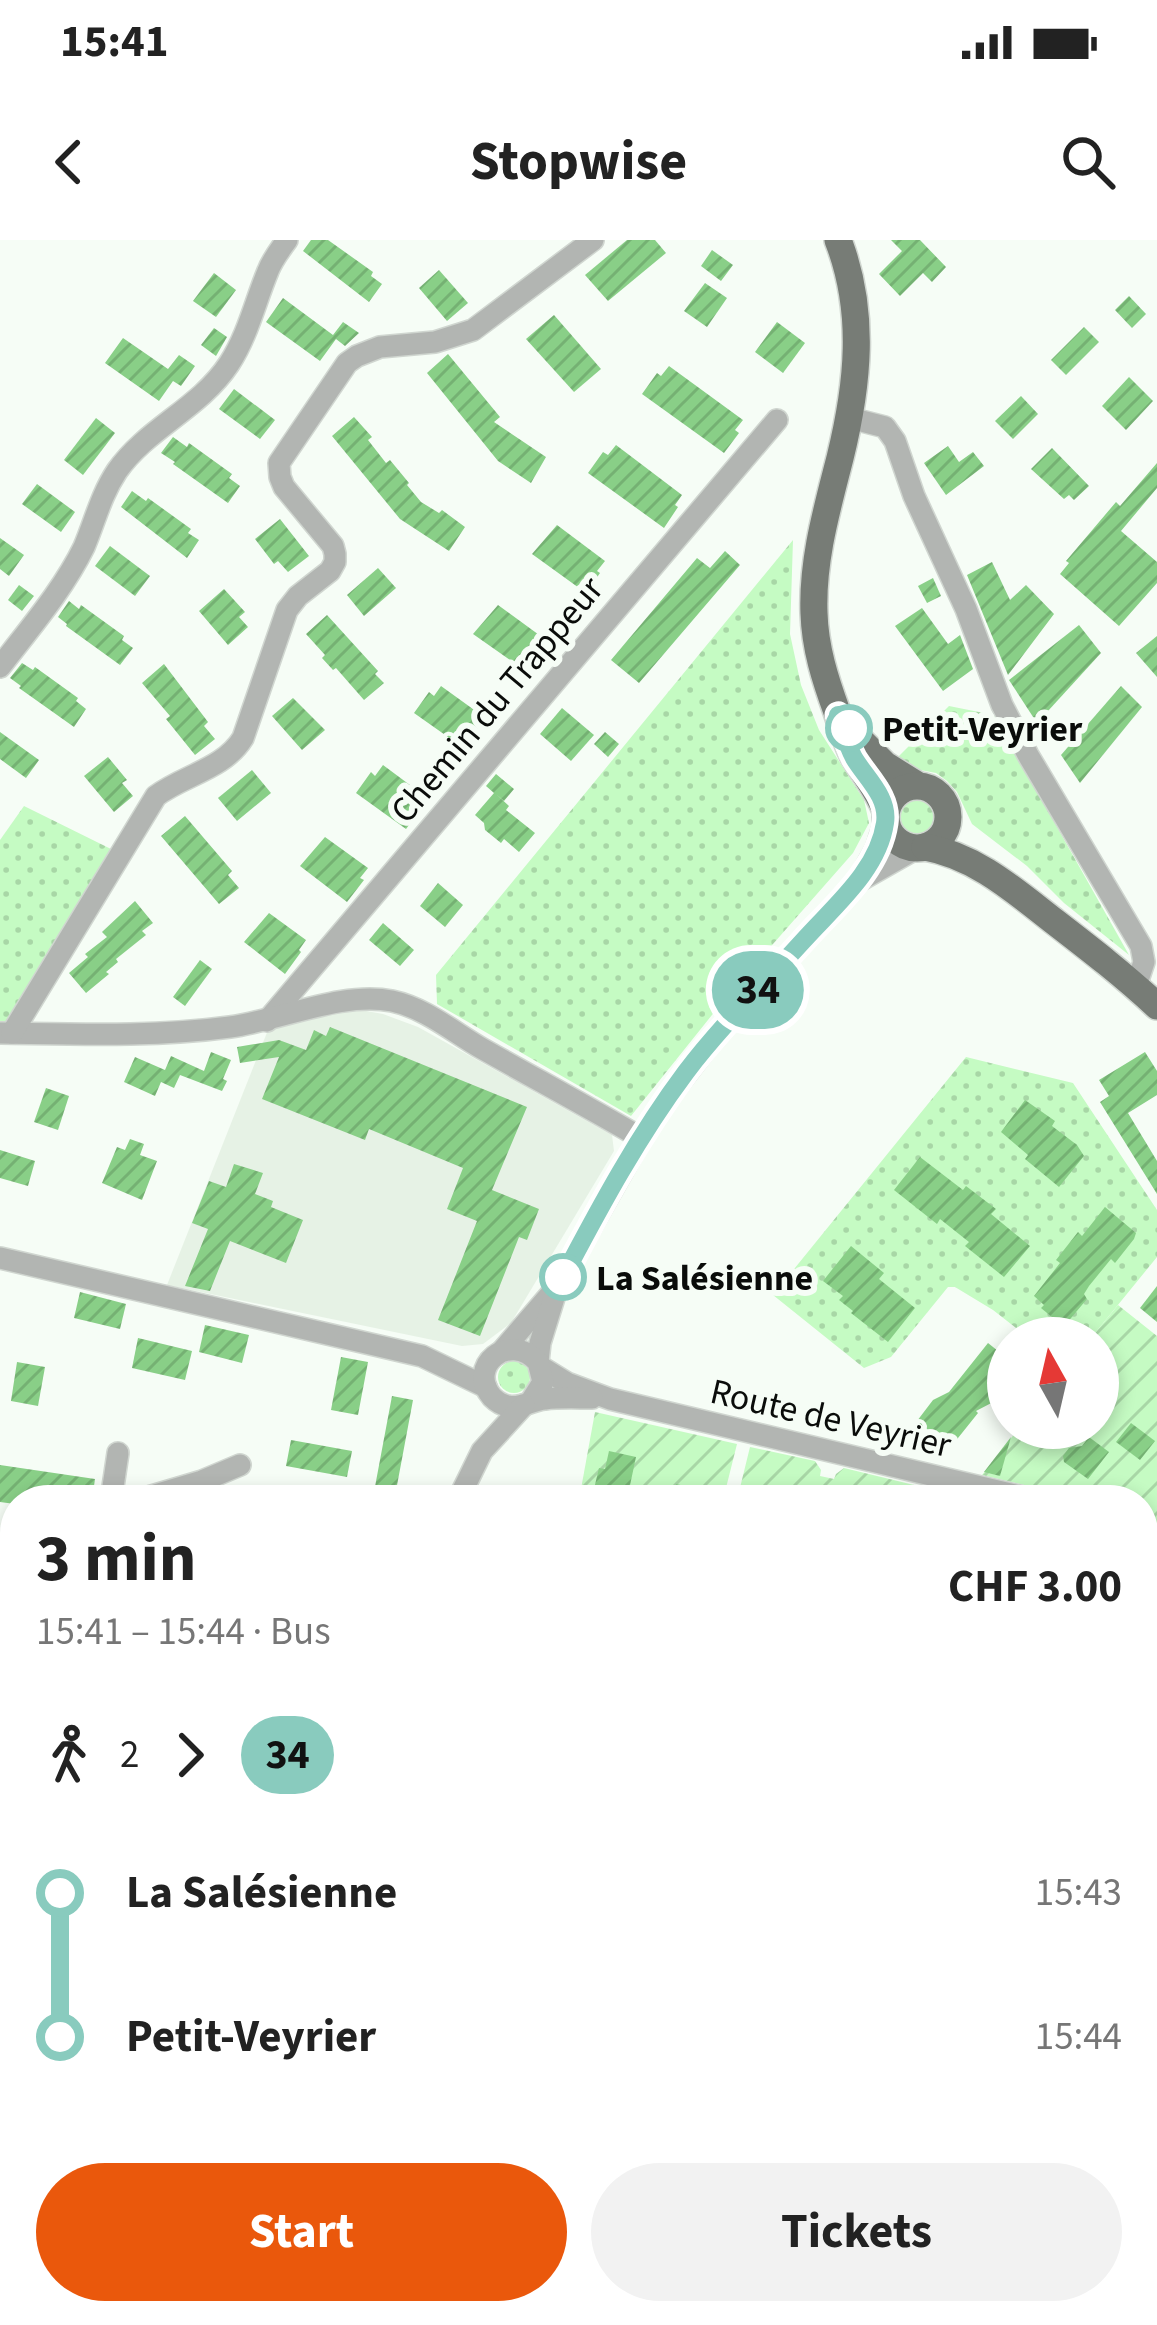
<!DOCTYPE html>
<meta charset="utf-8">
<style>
:root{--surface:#fff;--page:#f2f2f2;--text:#222;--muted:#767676;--accent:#ea580c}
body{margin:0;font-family:"Source Sans 3",sans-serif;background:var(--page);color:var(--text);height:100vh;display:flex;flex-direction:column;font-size:45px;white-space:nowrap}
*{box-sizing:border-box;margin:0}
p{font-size:39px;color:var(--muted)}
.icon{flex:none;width:66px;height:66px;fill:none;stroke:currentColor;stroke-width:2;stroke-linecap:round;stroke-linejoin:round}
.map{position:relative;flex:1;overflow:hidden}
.details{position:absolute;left:0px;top:1245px;width:1158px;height:840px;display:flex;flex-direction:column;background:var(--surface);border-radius:48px 48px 0 0;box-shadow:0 6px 18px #0003}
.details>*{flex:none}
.badge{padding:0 24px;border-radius:39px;font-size:42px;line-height:78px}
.needle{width:78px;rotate:352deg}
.fabs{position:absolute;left:987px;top:1077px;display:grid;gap:24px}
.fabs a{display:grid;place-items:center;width:132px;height:132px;border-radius:50%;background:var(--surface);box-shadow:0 6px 18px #0003;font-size:60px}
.map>.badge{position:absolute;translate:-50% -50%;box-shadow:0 0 0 6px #fff}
.legs{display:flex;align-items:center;gap:18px;height:132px;padding:0 36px;font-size:39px}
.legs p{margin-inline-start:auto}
.headline{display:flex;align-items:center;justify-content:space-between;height:204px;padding:0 36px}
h1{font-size:66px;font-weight:700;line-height:90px}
.primary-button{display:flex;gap:24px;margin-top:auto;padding:24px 36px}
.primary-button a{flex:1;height:138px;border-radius:72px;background:var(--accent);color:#fff;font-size:48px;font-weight:700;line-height:138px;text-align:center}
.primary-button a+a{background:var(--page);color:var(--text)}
ul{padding:0 36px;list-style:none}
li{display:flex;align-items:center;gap:42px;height:144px;font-size:45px}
li i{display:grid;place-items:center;width:18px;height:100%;margin:0 15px;background:currentColor}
li i::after{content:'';width:30px;height:30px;margin:-15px;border:9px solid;border-radius:50%;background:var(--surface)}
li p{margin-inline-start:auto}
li:first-child i{background:linear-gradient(#0000 50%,currentColor 0)}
li:last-child i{background:linear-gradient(currentColor 50%,#0000 0)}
.status{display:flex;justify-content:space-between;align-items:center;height:84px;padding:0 60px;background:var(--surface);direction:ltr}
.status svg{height:33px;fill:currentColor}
header{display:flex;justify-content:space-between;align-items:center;height:156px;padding:0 36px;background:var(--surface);font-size:54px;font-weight:700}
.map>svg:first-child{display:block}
.built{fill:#e6f2e5}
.grass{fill:url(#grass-dots)}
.garden{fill:url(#garden-furrows)}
.building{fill:url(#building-hatch)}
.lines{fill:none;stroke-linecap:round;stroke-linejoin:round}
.minor-casing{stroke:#d0d6d0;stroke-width:24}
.major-casing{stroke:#d0d6d0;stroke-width:30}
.minor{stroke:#b2b5b2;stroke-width:21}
.major{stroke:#777c76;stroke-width:27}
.line-1-casing{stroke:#fff;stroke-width:27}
.line-1{stroke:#89cbbe;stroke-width:18}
.stop-1-dot{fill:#fff;stroke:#89cbbe;stroke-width:6}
.labels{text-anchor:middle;stroke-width:12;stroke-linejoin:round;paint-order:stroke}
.street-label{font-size:36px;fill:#0a0c0a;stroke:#f6fdf6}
.stop-label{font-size:36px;font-weight:bold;fill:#0a0c0a;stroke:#f6fdf6;text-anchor:start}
</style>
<div class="status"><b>15:41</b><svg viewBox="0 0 49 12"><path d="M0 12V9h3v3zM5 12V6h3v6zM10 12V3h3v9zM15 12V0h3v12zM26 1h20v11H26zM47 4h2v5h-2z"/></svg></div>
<header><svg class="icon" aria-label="back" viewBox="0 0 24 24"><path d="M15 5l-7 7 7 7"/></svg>Stopwise<svg class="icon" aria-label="search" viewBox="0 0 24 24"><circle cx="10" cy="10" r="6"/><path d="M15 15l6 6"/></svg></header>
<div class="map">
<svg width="1157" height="2085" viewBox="0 0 1157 2085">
<defs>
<pattern id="grass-dots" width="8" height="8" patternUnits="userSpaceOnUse" patternTransform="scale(3)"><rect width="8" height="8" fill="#c5fbc3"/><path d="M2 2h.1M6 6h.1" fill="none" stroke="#a8d6a6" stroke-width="1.8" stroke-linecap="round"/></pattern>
<pattern id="garden-furrows" width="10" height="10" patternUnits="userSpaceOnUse" patternTransform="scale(3)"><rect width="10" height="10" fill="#c5fbc3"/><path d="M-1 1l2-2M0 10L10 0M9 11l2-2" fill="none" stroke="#a8d6a6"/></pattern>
<pattern id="building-hatch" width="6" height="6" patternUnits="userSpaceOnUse" patternTransform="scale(3)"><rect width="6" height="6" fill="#89cf87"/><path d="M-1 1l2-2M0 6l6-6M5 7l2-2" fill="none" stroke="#75b173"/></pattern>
</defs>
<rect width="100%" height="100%" fill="#f6fdf6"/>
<polygon class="built" points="355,769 383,774 418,787 612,895 614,911 511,1083 483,1104 462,1106 167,1045 268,790"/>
<g class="grass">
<polygon points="793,300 790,394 801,445 819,490 864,560 869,583 853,613 728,755 631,876 437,764 436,735"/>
<polygon points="949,466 994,475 1129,715 1064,663 1027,626 972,584 957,552 947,541 936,533 915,529 897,518"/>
<circle cx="917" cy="577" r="21"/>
<polygon points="24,566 111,609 4,785 0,786 0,600"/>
<polygon points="966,817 1073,843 1157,970 1157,1017 1091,1098 1029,1098 993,1070 955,1047 948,1047 891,1117 864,1128 773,1055"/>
<circle cx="514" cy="1137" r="16"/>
<polygon points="1157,1432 1157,1673 1146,1666 1143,1669 1143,1463"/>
</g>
<g class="garden">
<polygon points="1118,1065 1157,1096 1157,1284 1143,1276 1143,1260 1088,1260 982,1235 1019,1188 1098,1188 1098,1098 1091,1098"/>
<polygon points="595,1172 737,1204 723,1260 579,1260"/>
<polygon points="750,1207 815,1221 821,1230 820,1236 834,1239 836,1234 844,1228 976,1260 737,1260"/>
<polygon points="1157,1338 1154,1361 1157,1363 1157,1394 1143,1384 1143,1358"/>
<polygon points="0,1442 15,1444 15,1483 0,1481"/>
<polygon points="0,1603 14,1606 11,1621 15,1623 15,1645 0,1644"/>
<polygon points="0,1648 15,1649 15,1988 0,1993"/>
<polygon points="1152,2037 1157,2041 1157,2085 943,2085 938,2080 946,2070 1143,2070 1143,2049"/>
<polygon points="236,2070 422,2070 447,2085 240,2085"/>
<polygon points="456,2070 585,2070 600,2085 465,2085"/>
<polygon points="608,2070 898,2070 902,2073 901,2081 905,2085 624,2085"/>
</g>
<g class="building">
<polygon points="311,0 328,0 373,32 371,36 382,44 369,62 303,11"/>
<polygon points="627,0 655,0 666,13 608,61 585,35"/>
<polygon points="891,0 920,0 946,27 932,42 923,33 900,56 879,34 902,11"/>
<polygon points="712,10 733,25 721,41 701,26"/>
<polygon points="439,30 468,63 447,81 419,48"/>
<polygon points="214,33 236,50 216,77 193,61"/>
<polygon points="705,43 727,58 707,87 684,71"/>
<polygon points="1129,56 1146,74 1132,88 1115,70"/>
<polygon points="283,58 333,95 343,82 359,93 345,106 336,99 320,121 266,82"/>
<polygon points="554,75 601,129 574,152 526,99"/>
<polygon points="777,82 805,103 783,133 755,112"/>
<polygon points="1084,87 1099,102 1066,135 1051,120"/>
<polygon points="214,88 227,97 216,116 201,105"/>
<polygon points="123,98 168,129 179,115 195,126 181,146 173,141 159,161 105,123"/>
<polygon points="448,114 500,177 494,182 546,217 531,243 498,221 427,133"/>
<polygon points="669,126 743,180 735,190 739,193 724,213 642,154 657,133 661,136"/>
<polygon points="1129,137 1153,161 1126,190 1102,166"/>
<polygon points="234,149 275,180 260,199 219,169"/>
<polygon points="1021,156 1038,174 1013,199 995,181"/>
<polygon points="354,177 372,197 368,200 386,223 390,220 409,243 407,245 421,262 439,273 442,270 465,287 449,311 400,279 332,196"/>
<polygon points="96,178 115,193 83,235 64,220"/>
<polygon points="173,197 187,207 189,203 232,234 229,238 240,246 228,263 173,224 175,222 161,213"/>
<polygon points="616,205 682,255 675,265 678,267 664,288 588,233 603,212 608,215"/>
<polygon points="948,206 959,222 973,212 984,226 946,255 924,223"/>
<polygon points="1052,208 1089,246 1074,260 1069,255 1064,259 1031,229"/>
<polygon points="1157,223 1157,248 1121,291 1157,322 1157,343 1119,386 1060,334 1069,323 1066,321 1116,262 1120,266"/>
<polygon points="37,244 75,272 61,292 22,264"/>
<polygon points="132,251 146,261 148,258 191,289 188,293 199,300 187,318 121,267"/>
<polygon points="280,279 309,316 288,332 278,321 274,324 255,299"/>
<polygon points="557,285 605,321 597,331 600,333 586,353 532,314"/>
<polygon points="0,298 24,315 9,336 0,329"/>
<polygon points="110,306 150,336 135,356 95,326"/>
<polygon points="725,311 740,325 639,443 611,420 697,318 710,328"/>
<polygon points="992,322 1010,360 1026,345 1054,374 1008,435 967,335"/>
<polygon points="378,328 396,348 364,376 347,355"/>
<polygon points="933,338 941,356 927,363 918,346"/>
<polygon points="19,345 34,356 22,371 8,360"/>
<polygon points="224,349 245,372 239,377 248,387 228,405 199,371"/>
<polygon points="69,361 79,369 81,365 124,396 122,400 133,408 120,425 66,386 67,384 58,377"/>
<polygon points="498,365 546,400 539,410 542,412 527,432 473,394"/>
<polygon points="922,368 948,404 960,395 973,429 943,451 895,386"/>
<polygon points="327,375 378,431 375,434 384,443 364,460 336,428 333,430 322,418 325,415 306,394"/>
<polygon points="1079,385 1101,413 1037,483 1009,440"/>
<polygon points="1157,396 1157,437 1136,413"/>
<polygon points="22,423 33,430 35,427 78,458 76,461 86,469 74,487 19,448 21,446 10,438"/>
<polygon points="164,424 208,482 204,486 215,499 195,515 166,479 170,476 142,443"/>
<polygon points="441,446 484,477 476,487 479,489 465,509 414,473 429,452 434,456"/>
<polygon points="1121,446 1142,467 1080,543 1061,515"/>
<polygon points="293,458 325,490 302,510 272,476"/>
<polygon points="562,468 594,495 571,521 540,494"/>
<polygon points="0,492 39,520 26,538 0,519"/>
<polygon points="605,492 619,504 608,517 594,504"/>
<polygon points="108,517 127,540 122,543 133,556 114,572 84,536"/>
<polygon points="383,525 426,557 418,566 421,569 406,589 356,553 371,532 375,536"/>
<polygon points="252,530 271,553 237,581 218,558"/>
<polygon points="496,534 514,549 504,561 496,554 509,566 506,570 535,593 519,612 504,599 501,603 485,590 484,583 475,575 494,553 486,546"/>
<polygon points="185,576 232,631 228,635 239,648 219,664 161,596"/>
<polygon points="325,597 368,628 360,638 364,640 347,662 300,626"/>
<polygon points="438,643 463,665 445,687 420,666"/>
<polygon points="135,661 153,683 142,691 146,695 116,719 118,722 106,732 109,734 86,753 69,733 88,717 85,714 107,697 102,692"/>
<polygon points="269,673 306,700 299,710 301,712 285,734 244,702"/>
<polygon points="383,683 414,710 400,726 369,700"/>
<polygon points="200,720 212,729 185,766 173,757"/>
<polygon points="330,787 527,867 492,950 539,969 527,1000 519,997 480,1096 438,1080 477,981 447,969 463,928 369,889 365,900 262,859 279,817 240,823 237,807 279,800 306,810 314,790 326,796"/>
<polygon points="211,812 231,820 223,839 227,841 222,851 180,835 174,848 161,842 155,856 124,842 135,817 165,830 171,816 204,831"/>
<polygon points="1145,812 1157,831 1157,855 1128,873 1157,921 1157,954 1100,862 1109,856 1099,840"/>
<polygon points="46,848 69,856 58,890 34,882"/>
<polygon points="1025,860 1055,881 1052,886 1077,905 1084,916 1059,947 1025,919 1028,915 1001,892"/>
<polygon points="130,899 144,904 140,915 157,921 142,960 102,943 117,907 125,910"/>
<polygon points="0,910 35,921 28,946 0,938"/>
<polygon points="920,917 963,950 966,946 996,969 991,974 1030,1006 1004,1037 965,1006 969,1002 940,979 937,984 894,950"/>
<polygon points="234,924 263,933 255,954 273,961 271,967 303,980 286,1023 230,1001 210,1051 185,1046 208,989 192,983 209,941 226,947"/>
<polygon points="1105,967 1136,993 1134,999 1115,1023 1111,1019 1089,1046 1084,1054 1087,1059 1066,1084 1058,1082 1041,1068 1044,1065 1034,1056 1060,1023 1056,1020 1078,992 1082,996"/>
<polygon points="851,1006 884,1033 879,1039 915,1068 888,1102 851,1073 853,1071 839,1060 843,1056 823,1041"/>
<polygon points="1157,1046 1157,1082 1140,1068"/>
<polygon points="80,1052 126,1064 120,1089 74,1078"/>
<polygon points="205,1085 249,1095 242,1123 199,1112"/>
<polygon points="138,1098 192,1111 185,1140 132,1128"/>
<polygon points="988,1103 1008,1119 1008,1149 999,1159 976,1171 978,1173 950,1208 917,1181 933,1160 949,1152"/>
<polygon points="341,1117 368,1122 358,1175 331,1170"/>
<polygon points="17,1122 45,1127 38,1166 11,1161"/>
<polygon points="392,1156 413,1160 395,1256 374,1252"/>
<polygon points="1131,1183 1155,1201 1140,1220 1116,1202"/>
<polygon points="1011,1197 1000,1236 984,1232"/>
<polygon points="1089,1197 1109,1212 1088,1239 1064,1222 1063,1216 1069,1208 1082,1206"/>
<polygon points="291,1200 352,1211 347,1237 286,1226"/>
<polygon points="609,1211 636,1217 629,1250 619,1248 617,1258 593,1253 599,1228 605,1229"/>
<polygon points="0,1225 95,1239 92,1260 15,1260 15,1264 0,1262"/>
<polygon points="676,1244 719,1254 718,1260 672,1260"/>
<polygon points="0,1343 15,1346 15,1391 0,1389"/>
<polygon points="1143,1400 1157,1410 1157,1426 1143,1445"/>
<polygon points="0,1481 15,1483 15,1519 7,1561 0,1560"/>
<polygon points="0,1664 15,1666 10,1719 0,1719"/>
<polygon points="1143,1671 1157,1680 1157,1719 1143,1741"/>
<polygon points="4,1748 15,1749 15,1792 1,1791 0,1765 3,1765"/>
<polygon points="0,1847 15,1848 15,1870 0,1868"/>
<polygon points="15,1928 15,1947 0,1949 0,1930"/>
<polygon points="1157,1941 1157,2006 1143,1993 1143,1957"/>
<polygon points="533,2070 563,2070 549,2085 518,2085"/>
<polygon points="662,2070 683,2070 700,2085 677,2085"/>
<polygon points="824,2070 857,2070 843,2085 810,2085"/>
<polygon points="969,2070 996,2070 1013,2085 956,2085"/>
</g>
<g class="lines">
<g class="minor-casing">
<g id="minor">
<polyline points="850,178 885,187 895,201 914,256 966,369 1002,465 1028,515 1141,706 1144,722 1136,746"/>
<path d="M0 427C29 389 63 350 84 307 95 281 101 255 117 231 147 188 199 169 229 124 248 95 255 62 268 31 272 20 280 10 287 0"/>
<polyline points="859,641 917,608"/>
<polyline points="267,781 777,180"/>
<path d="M1 793C76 794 155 797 230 787 281 780 342 751 392 761 425 768 452 791 481 808 534 838 588 867 641 898"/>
<path d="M12 793 156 556C184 535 224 529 243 498L287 370 298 356 330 331 335 322V314L333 306 284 247 280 237 279 223 347 123 357 116 380 107 435 102 473 90 593 0"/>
<polyline points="0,1018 422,1116 486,1147"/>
<polyline points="502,1111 550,1055"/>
<polyline points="538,1122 540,1103 558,1045 654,876 725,784 858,641 876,609 885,581"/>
<polyline points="541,1127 567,1143 610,1159 1036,1260"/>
<path d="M531 1161 543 1142 538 1122C509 1090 466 1127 492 1157 496 1161 502 1165 508 1166 521 1169 532 1160 545 1159 560 1157 577 1158 592 1158"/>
<polyline points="111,1260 118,1213"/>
<polyline points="138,1260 202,1241 240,1225"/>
<polyline points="458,1260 482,1211 524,1165"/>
<polyline points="1143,1302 1157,1303"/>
<polyline points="1143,1894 1157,1890"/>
<polyline points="0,2010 15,2005"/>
<polyline points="221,2070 225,2085"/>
<polyline points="598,2070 613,2085"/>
<polyline points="910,2070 928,2085"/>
</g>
</g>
<g class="major-casing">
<g id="major">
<path d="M838 0C866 72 858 145 840 218 827 269 812 320 814 373 815 408 825 439 837 472 842 486 846 501 853 515 864 534 878 550 886 571"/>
<polyline points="852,492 885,525 917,545"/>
<circle cx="917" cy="577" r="31"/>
<path d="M925 607C976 616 1015 651 1055 682 1090 709 1125 736 1157 766"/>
</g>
</g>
<use href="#minor" class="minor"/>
<use href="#major" class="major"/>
</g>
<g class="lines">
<g class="line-1-casing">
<path id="line-1" d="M563 1037C600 967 638 896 686 832 721 786 763 745 802 702 833 667 878 631 885 583 889 557 866 538 854 518 847 505 843 490 838 475L849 488"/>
</g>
<use href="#line-1" class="line-1"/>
</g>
<g class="stop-1-dot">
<circle cx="849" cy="488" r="21"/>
<circle cx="563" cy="1037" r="21"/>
</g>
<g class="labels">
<g class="street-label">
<text transform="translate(496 459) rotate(-50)" y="13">Chemin du Trappeur</text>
<text transform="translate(831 1177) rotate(13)" y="13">Route de Veyrier</text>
</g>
<g class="stop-label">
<text x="882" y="501">Petit-Veyrier</text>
<text x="596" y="1050">La Salésienne</text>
</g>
</g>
</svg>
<div class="fabs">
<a><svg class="needle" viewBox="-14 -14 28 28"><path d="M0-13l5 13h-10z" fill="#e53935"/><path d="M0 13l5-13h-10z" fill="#767676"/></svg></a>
</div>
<b class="badge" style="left:758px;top:750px;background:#89cbbe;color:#111">34</b>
<section class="details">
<div class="headline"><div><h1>3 min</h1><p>15:41 – 15:44 · Bus</p></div><b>CHF 3.00</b></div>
<div class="legs"><svg class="icon" aria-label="walk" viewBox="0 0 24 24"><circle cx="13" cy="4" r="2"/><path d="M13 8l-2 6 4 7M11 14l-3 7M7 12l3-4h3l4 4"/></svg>2<svg class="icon" aria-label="forward" viewBox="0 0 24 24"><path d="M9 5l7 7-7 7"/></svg><b class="badge" style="background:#89cbbe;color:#111">34</b></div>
<ul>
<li><i style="color:#89cbbe"></i><b>La Salésienne</b><p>15:43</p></li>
<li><i style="color:#89cbbe"></i><b>Petit-Veyrier</b><p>15:44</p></li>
</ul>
<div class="primary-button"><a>Start</a><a>Tickets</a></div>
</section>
</div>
